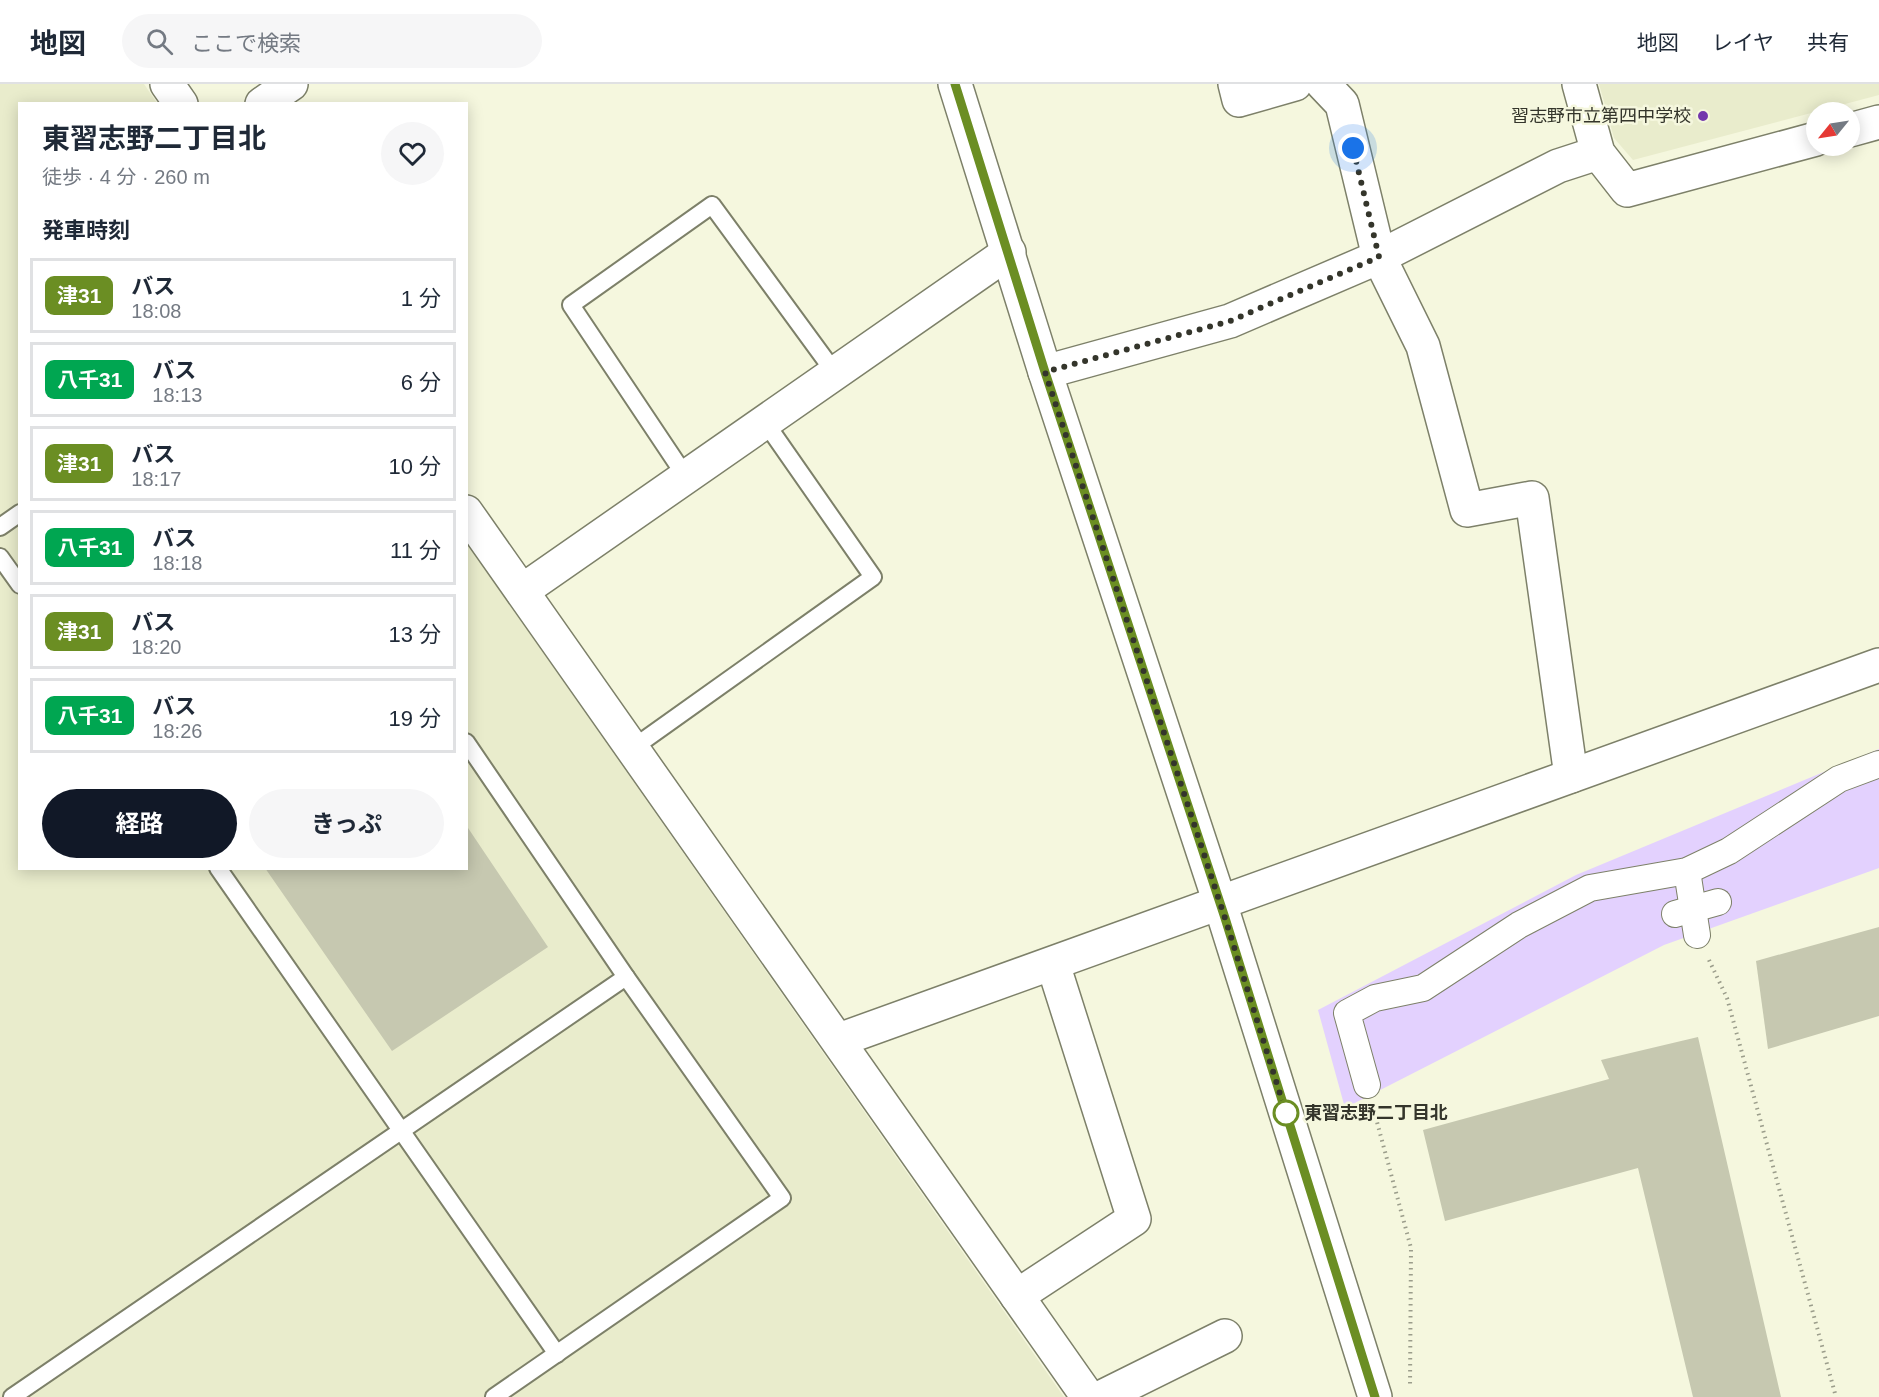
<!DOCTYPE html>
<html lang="ja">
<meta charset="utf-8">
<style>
:root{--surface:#fff;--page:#f6f6f7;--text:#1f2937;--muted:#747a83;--line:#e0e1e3;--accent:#111827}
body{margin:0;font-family:Helvetica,"Noto Sans JP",sans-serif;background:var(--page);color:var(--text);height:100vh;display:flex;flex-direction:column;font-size:22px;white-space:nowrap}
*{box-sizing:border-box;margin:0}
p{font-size:20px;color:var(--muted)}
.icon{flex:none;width:33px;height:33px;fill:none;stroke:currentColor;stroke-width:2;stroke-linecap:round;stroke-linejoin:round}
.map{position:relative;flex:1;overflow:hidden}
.drawer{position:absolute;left:18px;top:18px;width:450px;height:768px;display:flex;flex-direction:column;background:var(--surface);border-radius:0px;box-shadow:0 3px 15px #0003}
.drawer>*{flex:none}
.badge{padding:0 12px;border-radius:9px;font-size:21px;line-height:39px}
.needle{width:39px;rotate:240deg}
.tools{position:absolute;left:1806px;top:18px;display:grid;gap:12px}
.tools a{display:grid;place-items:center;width:54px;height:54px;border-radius:50%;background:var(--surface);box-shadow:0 3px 15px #0003;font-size:30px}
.you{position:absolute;width:30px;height:30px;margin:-15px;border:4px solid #fff;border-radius:50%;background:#1a73e8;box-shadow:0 0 0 9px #1a73e833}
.map>.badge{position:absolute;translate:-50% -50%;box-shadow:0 0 0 3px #fff}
h2{padding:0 24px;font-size:22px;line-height:54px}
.round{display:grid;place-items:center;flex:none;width:63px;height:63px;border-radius:32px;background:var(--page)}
.head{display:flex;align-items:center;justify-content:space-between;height:102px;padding:0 24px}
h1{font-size:28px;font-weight:700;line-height:45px}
.cta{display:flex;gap:12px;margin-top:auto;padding:12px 24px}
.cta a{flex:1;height:69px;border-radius:36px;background:var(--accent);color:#fff;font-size:24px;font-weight:700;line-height:69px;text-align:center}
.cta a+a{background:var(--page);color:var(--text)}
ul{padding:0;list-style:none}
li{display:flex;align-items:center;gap:18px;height:75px;margin:0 12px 9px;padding:0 12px;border:3px solid var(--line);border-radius:0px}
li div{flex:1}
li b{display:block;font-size:22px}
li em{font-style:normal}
li .badge{min-width:66px;font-weight:700;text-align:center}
header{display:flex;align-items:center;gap:36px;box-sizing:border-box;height:84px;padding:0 30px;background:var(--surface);border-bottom:2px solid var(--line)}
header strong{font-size:28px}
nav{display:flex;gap:33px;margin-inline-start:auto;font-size:21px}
.search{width:420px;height:54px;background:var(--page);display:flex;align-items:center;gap:15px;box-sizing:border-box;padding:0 21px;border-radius:33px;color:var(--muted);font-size:22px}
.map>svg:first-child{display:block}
.built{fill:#e9eccc}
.green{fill:#e3d1fe}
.building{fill:#c6c8b0}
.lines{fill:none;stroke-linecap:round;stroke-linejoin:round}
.service-casing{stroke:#7d8069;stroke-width:20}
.pedestrian-casing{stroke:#7d8069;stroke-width:28}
.minor-casing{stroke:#7d8069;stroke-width:36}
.tertiary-casing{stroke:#7d8069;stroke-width:36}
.path{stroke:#9b9d8b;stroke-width:4;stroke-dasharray:1.5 4.5;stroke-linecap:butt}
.service{stroke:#fff;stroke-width:16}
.pedestrian{stroke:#fff;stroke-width:26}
.minor{stroke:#fff;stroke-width:33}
.tertiary{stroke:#fff;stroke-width:33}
.line-casing{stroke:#fff;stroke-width:14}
.line{stroke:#6b8e23;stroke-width:9}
.walk{stroke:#34352b;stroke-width:6;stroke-dasharray:0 10.8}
.poi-dot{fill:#7337ac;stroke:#f5f7de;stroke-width:2}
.stop-dot{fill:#fff;stroke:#6b8e23;stroke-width:3}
.labels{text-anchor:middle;stroke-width:5;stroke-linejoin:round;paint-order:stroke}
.poi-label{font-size:18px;fill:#34352b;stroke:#f5f7de;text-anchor:end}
.stop-label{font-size:18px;font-weight:bold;fill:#34352b;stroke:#f5f7de;text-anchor:start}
</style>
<header>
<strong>地図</strong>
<div class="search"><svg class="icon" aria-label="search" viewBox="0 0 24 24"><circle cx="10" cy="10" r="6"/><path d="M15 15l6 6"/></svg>ここで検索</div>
<nav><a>地図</a><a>レイヤ</a><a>共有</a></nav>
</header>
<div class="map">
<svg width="1879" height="1313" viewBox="0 0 1879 1313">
<rect width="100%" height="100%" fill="#f5f7de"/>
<g class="built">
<polygon points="0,0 144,0 157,19 20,20 20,784 466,784 467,460 1064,1313 0,1313"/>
<polygon points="1599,0 1879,0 1879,11 1633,76 1614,54"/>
</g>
<polygon class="green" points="1879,665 1879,784 1664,861 1345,1024 1318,926 1576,791"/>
<g class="building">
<polygon points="466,741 548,863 392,967 265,784 466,784"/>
<polygon points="1879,843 1879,932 1768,965 1756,877"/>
<polygon points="1698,953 1781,1313 1693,1313 1638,1084 1445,1137 1423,1046 1609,995 1601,976"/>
</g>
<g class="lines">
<g class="service-casing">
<g id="service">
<polyline points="686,393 571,221 712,121 835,289"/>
<polyline points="0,443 20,429"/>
<polyline points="0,473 20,501"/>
<polyline points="466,658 626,893 782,1114 494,1313"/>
<polyline points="633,664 873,493 765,338"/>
<polyline points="218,784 557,1270"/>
<polyline points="12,1313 626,893"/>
</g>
</g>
<g class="pedestrian-casing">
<g id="pedestrian">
<polyline points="1687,787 1697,851"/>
<polyline points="1675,830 1718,818"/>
<polyline points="1367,1001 1347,929 1375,914 1423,904 1519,841 1590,804 1687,787 1729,767 1839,695 1879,680"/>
</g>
</g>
<g class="minor-casing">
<g id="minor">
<polyline points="167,0 181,20"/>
<polyline points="1235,0 1239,16 1295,0"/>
<polyline points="1323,0 1342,20 1379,173 1423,262 1467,426 1532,414 1571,692"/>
<polyline points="1579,0 1598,69 1627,106 1816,55"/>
<polyline points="262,20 291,0"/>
<polyline points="1850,46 1879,38"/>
<polyline points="1045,288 1230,237 1379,173 1558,82 1598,69"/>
<polyline points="466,428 1088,1313"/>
<polyline points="522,507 1009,168"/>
<polyline points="839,956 1879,581"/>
<polyline points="1017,1212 1134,1135 1053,880"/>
<polyline points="1102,1313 1225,1252"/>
</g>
</g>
<g class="tertiary-casing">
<polyline id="tertiary" points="955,0 1045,288 1220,819 1375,1313"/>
</g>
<g class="path">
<polyline points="1709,876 1727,914 1836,1313"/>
<polyline points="1374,1027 1411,1164 1410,1303"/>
</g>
<use href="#service" class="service"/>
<use href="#pedestrian" class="pedestrian"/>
<use href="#minor" class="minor"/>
<use href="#tertiary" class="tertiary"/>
</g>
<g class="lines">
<g class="line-casing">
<polyline id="line" points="955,0 1045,288 1225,834 1375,1313"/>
</g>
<use href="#line" class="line"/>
<polyline class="walk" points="1286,1029 1225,834 1045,288 1230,237 1379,173 1353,64"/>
</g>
<circle class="poi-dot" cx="1703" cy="32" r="6"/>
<circle class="stop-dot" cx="1286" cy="1029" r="12"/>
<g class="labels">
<g class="poi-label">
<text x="1691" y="38">習志野市立第四中学校</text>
</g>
<g class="stop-label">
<text x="1304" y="1035">東習志野二丁目北</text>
</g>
</g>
</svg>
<div class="tools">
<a><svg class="needle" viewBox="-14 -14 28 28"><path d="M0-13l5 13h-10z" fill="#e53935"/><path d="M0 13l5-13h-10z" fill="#747a83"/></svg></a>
</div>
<div class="you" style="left:1353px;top:64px"></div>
<section class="drawer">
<div class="head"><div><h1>東習志野二丁目北</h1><p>徒歩 · 4 分 · 260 m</p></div><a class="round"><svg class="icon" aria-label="heart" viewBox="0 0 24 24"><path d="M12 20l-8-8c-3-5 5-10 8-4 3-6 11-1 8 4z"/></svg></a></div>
<h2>発車時刻</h2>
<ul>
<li><span class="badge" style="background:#6b8e23;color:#fff">津31</span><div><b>バス</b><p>18:08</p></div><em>1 分</em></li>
<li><span class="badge" style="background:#00a651;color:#fff">八千31</span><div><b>バス</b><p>18:13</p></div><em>6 分</em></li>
<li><span class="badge" style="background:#6b8e23;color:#fff">津31</span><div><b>バス</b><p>18:17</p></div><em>10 分</em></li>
<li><span class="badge" style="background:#00a651;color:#fff">八千31</span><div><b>バス</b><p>18:18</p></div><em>11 分</em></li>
<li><span class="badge" style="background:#6b8e23;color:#fff">津31</span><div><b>バス</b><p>18:20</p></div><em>13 分</em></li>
<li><span class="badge" style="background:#00a651;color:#fff">八千31</span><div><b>バス</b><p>18:26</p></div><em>19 分</em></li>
</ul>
<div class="cta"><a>経路</a><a>きっぷ</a></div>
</section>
</div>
